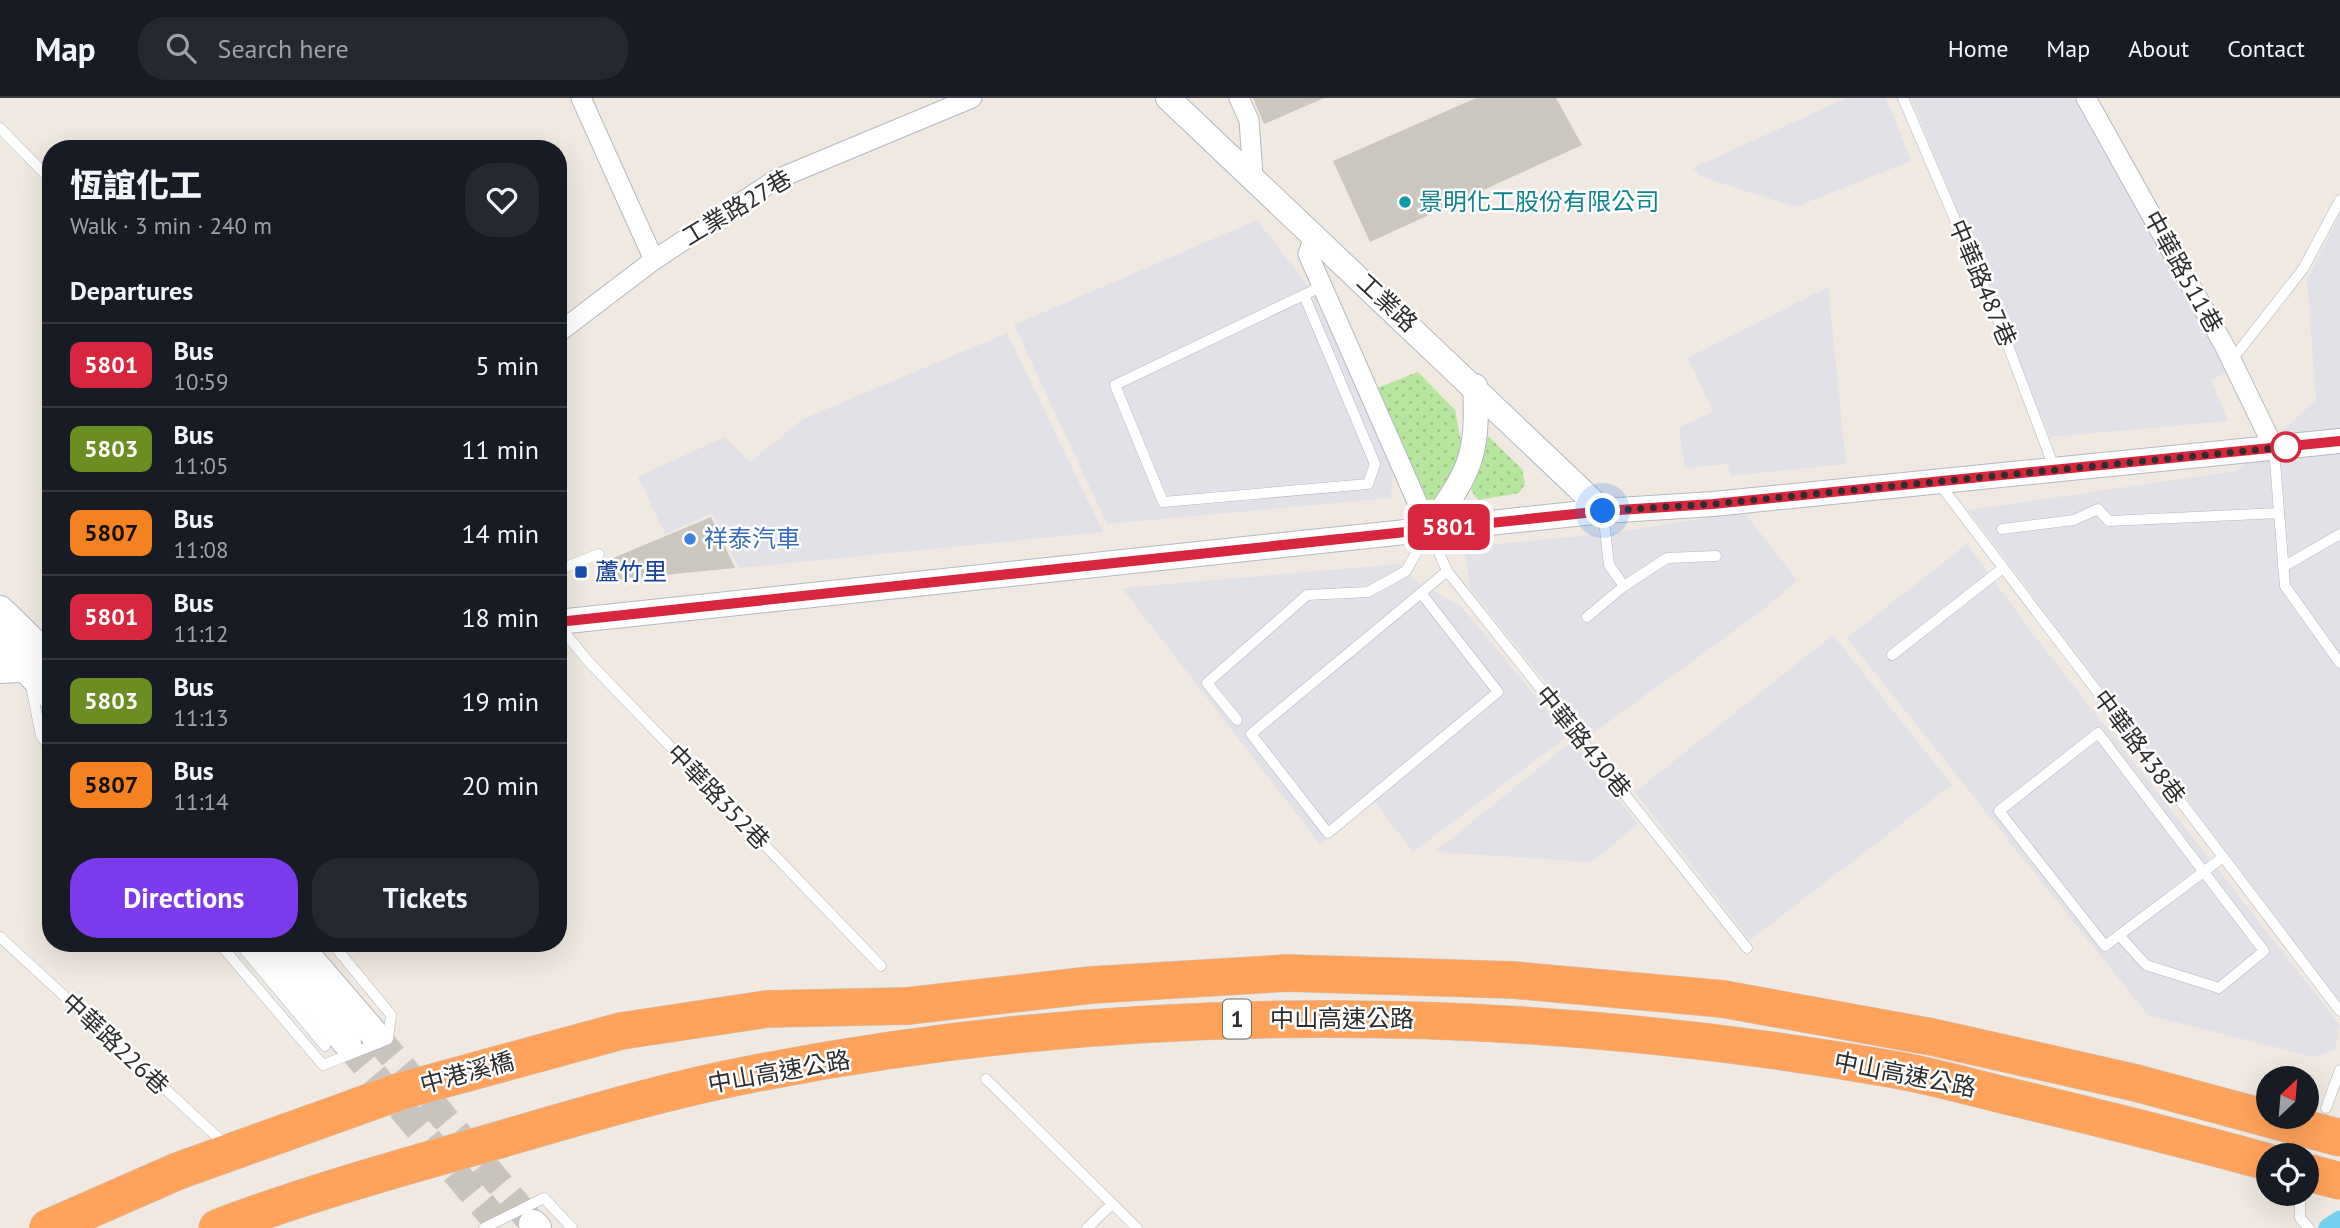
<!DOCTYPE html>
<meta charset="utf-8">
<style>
:root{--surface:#171b24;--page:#242831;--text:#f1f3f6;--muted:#9ea1a6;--line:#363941;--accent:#7c3aed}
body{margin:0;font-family:"PT Sans","Noto Sans TC",sans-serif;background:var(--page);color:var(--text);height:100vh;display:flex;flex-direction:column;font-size:26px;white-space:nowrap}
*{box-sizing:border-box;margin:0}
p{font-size:23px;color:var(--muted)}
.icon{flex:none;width:38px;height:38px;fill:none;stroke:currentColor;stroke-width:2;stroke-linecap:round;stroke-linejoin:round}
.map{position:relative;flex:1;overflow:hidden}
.side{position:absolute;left:42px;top:42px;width:525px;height:812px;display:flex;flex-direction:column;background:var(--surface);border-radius:28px;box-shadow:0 7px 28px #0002}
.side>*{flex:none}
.badge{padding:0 14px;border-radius:10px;font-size:24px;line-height:46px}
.needle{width:46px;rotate:26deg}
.fabs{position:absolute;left:2256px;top:968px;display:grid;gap:14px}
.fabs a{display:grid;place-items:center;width:63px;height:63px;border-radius:50%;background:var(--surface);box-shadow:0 7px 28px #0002;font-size:35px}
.you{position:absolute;width:35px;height:35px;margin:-18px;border:5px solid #fff;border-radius:50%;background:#1a73e8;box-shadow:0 0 0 10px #1a73e833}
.map>.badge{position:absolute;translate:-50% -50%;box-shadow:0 0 0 4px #fff}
h2{padding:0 28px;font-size:26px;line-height:63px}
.round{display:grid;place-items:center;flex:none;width:74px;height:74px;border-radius:28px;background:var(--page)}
.overview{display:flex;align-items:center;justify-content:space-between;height:119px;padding:0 28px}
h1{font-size:33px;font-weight:800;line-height:52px}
.action{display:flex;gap:14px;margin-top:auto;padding:14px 28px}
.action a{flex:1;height:80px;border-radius:28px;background:var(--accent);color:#fff;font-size:28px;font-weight:800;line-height:80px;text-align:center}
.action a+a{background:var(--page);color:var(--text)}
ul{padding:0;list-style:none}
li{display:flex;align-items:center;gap:21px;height:84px;padding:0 28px;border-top:2px solid var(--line)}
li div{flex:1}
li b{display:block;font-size:26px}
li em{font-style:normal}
li .badge{min-width:77px;font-weight:700;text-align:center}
header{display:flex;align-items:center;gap:42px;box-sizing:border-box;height:98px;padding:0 35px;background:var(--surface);border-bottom:2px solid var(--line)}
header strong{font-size:33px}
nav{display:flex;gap:38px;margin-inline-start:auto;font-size:24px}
.search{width:490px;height:63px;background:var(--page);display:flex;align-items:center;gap:18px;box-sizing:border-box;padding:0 24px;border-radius:28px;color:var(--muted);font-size:26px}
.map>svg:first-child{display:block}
.industrial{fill:#e3e1e8}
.grass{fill:url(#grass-dots)}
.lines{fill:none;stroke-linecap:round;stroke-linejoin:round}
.canal{stroke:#75cff0;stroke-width:19}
.building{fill:#cbc7bf}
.secondary-tunnel{stroke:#c8c4bd;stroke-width:28;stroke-dasharray:28 14;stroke-linecap:butt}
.service-casing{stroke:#b4b7c1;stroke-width:11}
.minor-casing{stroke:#b4b7c1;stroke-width:21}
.tertiary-casing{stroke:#b4b7c1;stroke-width:26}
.secondary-casing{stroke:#b4b7c1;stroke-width:30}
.motorway-casing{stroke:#c9c9c9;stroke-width:38}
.service{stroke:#fff;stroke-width:10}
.minor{stroke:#fff;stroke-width:19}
.tertiary{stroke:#fff;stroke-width:24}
.secondary{stroke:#fff;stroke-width:28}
.motorway{stroke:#ffa35c;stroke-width:37}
.motorway-bridge-casing{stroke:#c9c9c9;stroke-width:38;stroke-linecap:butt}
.motorway-bridge{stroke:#ffa35c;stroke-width:37}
.line-casing{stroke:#fff;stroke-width:16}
.line{stroke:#d7263d;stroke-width:10}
.walk{stroke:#2e2e2e;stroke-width:7;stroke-dasharray:0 12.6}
.culture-dot{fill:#0f9aa8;stroke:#fff;stroke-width:2.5}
.stop-dot{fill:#fff;stroke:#d7263d;stroke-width:3.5}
.shop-dot{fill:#3f7fe0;stroke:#fff;stroke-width:2.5}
.transit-dot{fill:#1a4fb4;stroke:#fff;stroke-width:2.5}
.labels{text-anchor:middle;stroke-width:5;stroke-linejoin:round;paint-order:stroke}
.shield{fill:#fff;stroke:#6d6d6d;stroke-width:2}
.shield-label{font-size:23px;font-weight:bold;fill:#2e2e2e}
.culture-label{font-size:24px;fill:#0d838f;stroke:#fff;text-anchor:start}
.street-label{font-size:24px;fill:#2e2e2e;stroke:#fff}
.shop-label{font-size:24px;fill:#366cbe;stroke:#fff;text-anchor:start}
.transit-label{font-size:24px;fill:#164399;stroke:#fff;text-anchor:start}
</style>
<header>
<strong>Map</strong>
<div class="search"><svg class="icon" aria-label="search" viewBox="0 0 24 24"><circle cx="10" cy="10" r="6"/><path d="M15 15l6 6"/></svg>Search here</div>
<nav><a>Home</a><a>Map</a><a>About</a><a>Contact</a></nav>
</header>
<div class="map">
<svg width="2340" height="1130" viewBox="0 0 2340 1130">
<defs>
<pattern id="grass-dots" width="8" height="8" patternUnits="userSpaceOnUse" patternTransform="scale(1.75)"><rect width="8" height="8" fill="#b6e59e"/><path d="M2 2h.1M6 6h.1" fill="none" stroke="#9dc588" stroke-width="1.8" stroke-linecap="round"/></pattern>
</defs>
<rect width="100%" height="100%" fill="#efe9e1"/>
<g class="industrial">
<polygon points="1847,0 1886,0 1911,63 1795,109 1700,78 1693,70"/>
<polygon points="1911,0 2074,0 2228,274 2211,282 2228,323 2050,339"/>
<polygon points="2340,116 2340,904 1968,412 2236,373 2316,302 2307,181"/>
<polygon points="1257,122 1312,193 1393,371 1391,400 1107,426 1014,227"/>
<polygon points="1828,189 1846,366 1730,378 1728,366 1685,370 1679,329 1713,314 1688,260"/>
<polygon points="1007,235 1103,434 739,470 712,415 665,436 638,379 724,339 750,364 803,321"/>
<polygon points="1744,414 1797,482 1767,509 1589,638 1470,491 1465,449 1613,435"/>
<polygon points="1967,446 2033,536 2340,927 2335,952 2314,959 2148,917 1847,540"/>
<polygon points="1398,466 1421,487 1461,508 1568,638 1413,754 1375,704 1320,746 1122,490"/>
<polygon points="1833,537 1952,687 1750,842 1635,694"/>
<polygon points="1572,643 1638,726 1592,764 1435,754"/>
</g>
<g class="grass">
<polygon points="1418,274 1455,312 1463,353 1454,380 1430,409 1377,290"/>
<polygon points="1489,339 1522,371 1525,386 1519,395 1478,402 1469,389 1482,346"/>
</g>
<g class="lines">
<polyline class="canal" points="2328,1130 2340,1122"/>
</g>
<g class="building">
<polygon points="1253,0 1324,0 1264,26"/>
<polygon points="1476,0 1556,0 1582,47 1370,144 1333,63"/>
<polygon points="711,419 735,470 614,482 606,463"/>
</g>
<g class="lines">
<g class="secondary-tunnel">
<polyline points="375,937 533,1126"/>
<polyline points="347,945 502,1130"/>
</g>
<g class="service-casing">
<g id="service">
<polyline points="1903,0 2001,229 2055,372"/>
<polyline points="0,30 51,82"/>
<polyline points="1304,197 1375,366 1368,386 1163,404 1115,287 1312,193 1322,189"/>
<polyline points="2231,263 2303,171 2340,102"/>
<polyline points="2274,351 2285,488 2340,565"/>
<polyline points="1938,384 2340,913"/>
<polyline points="2002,431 2074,422 2098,411 2109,423 2279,415"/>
<polyline points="1430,434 1447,473 1747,850"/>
<polyline points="2283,469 2340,436"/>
<polyline points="558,472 599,456"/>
<polyline points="1624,488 1667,460 1716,458"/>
<polyline points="1421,495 1498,594 1328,735 1251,636 1421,495 1447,473"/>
<polyline points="1587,519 1624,488 1609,467 1603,414"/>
<polyline points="559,528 588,563 881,868"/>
<polyline points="1892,557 2003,470"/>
<polyline points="31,588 41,638 51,650"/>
<polyline points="42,599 51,616"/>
<polyline points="1237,622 1207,585 1307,497 1368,494 1406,473 1427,435"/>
<path d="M2119 837 2146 867 2219 890 2264 853 2098 635 1999 713 2105 848C2144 818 2184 789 2223 759"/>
<polyline points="0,839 226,1047"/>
<polyline points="219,845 323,967 388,941 391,917 332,845"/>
<polyline points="239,845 325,948"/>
<polyline points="986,981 1137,1130"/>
<polyline points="2326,1010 2340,972"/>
<polyline points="2300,1101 2300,1120 2309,1130"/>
<polyline points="484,1130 544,1100 572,1130"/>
<polyline points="1087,1130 1112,1106"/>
</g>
</g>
<g class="minor-casing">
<g id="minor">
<polyline points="581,0 654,162"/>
<polyline points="1239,0 1249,22 1253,78"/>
<polyline points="2086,0 2225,249 2274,350"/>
<polyline points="1315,136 1308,156 1429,431"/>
<polyline points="558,235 654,162 775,82 972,0"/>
</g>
</g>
<g class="tertiary-casing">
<g id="tertiary">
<polyline points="1168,0 1603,413"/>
<path d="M1429 431C1469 374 1479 360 1475 288"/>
<polyline points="558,524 1603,413 1713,406 2340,343"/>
<polyline points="0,573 41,571"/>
</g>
</g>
<g class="secondary-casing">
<g id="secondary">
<polyline points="0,512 51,562"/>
<polyline points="0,543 51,597"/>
<polyline points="262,845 347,945"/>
<polyline points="296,845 375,937"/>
<polyline points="533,1126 537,1130"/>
</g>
</g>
<g class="motorway-casing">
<polyline id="motorway" points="48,1130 178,1073 401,993 621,933 767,911 907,908"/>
</g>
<use href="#service" class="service"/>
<use href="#minor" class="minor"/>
<use href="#tertiary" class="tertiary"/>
<use href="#secondary" class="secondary"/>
<use href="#motorway" class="motorway"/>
<g class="motorway-bridge-casing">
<g id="motorway-bridge">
<polyline points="907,908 1091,887 1287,875 1513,882 1723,901 1932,939 2136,985 2340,1040"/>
<polyline points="2306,1074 2340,1083"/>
<path d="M217 1130C306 1096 396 1071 488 1045 575 1020 663 993 752 976 1128 902 1514 905 1891 971 1928 977 1966 988 2003 997 2092 1018 2180 1040 2268 1064"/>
</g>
</g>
<use href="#motorway-bridge" class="motorway-bridge"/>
</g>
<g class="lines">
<g class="line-casing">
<polyline id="line" points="558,524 1603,413 1713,406 2340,343"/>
</g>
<use href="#line" class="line"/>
<polyline class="walk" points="1603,413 1713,406 2286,349"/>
</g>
<circle class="culture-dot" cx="1405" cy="104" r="7"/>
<circle class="stop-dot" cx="2286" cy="349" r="14"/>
<circle class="shop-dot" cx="690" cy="441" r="7"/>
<rect class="transit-dot" x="574" y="467" width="14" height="14" rx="3.5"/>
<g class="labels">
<rect class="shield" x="1223" y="901.5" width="28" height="39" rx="5"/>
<g class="shield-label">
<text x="1237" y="929">1</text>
</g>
<g class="culture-label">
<text x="1419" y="112">景明化工股份有限公司</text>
</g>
<g class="street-label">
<text transform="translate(737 110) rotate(-31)" y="8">工業路27巷</text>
<text transform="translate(2183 174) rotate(61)" y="8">中華路511巷</text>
<text transform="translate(1982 185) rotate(67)" y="8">中華路487巷</text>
<text transform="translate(1387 205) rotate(43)" y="8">工業路</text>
<text transform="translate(1583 644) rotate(51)" y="8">中華路430巷</text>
<text transform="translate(2139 649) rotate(53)" y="8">中華路438巷</text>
<text transform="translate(718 699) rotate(46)" y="8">中華路352巷</text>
<text x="1342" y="929">中山高速公路</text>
<text transform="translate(115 946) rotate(43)" y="8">中華路226巷</text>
<text transform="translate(779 974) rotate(-10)" y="8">中山高速公路</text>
<text transform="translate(467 975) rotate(-15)" y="8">中港溪橋</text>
<text transform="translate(1905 977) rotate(11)" y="8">中山高速公路</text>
</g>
<g class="shop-label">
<text x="704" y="449">祥泰汽車</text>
</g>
<g class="transit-label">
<text x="595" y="482">蘆竹里</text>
</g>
</g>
</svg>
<div class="fabs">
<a><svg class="needle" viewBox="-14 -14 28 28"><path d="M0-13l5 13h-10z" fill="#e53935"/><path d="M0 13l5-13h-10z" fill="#9ea1a6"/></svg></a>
<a><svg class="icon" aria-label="locate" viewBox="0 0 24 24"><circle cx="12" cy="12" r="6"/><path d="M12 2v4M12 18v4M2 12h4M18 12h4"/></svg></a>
</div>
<div class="you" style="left:1603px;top:413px"></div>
<b class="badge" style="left:1449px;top:429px;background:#d7263d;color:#fff">5801</b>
<section class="side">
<div class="overview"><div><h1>恆誼化工</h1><p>Walk · 3 min · 240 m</p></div><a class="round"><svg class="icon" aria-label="heart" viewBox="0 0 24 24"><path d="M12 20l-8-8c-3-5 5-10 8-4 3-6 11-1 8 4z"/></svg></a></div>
<h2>Departures</h2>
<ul>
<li><span class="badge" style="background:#d7263d;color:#fff">5801</span><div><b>Bus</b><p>10:59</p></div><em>5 min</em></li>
<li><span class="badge" style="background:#6b8e23;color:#fff">5803</span><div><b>Bus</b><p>11:05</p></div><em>11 min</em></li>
<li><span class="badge" style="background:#f58220;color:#111">5807</span><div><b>Bus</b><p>11:08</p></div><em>14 min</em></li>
<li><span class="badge" style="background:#d7263d;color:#fff">5801</span><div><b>Bus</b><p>11:12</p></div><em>18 min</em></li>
<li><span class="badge" style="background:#6b8e23;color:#fff">5803</span><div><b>Bus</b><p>11:13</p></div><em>19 min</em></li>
<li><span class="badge" style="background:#f58220;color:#111">5807</span><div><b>Bus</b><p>11:14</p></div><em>20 min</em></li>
</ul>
<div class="action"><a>Directions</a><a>Tickets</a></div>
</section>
</div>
